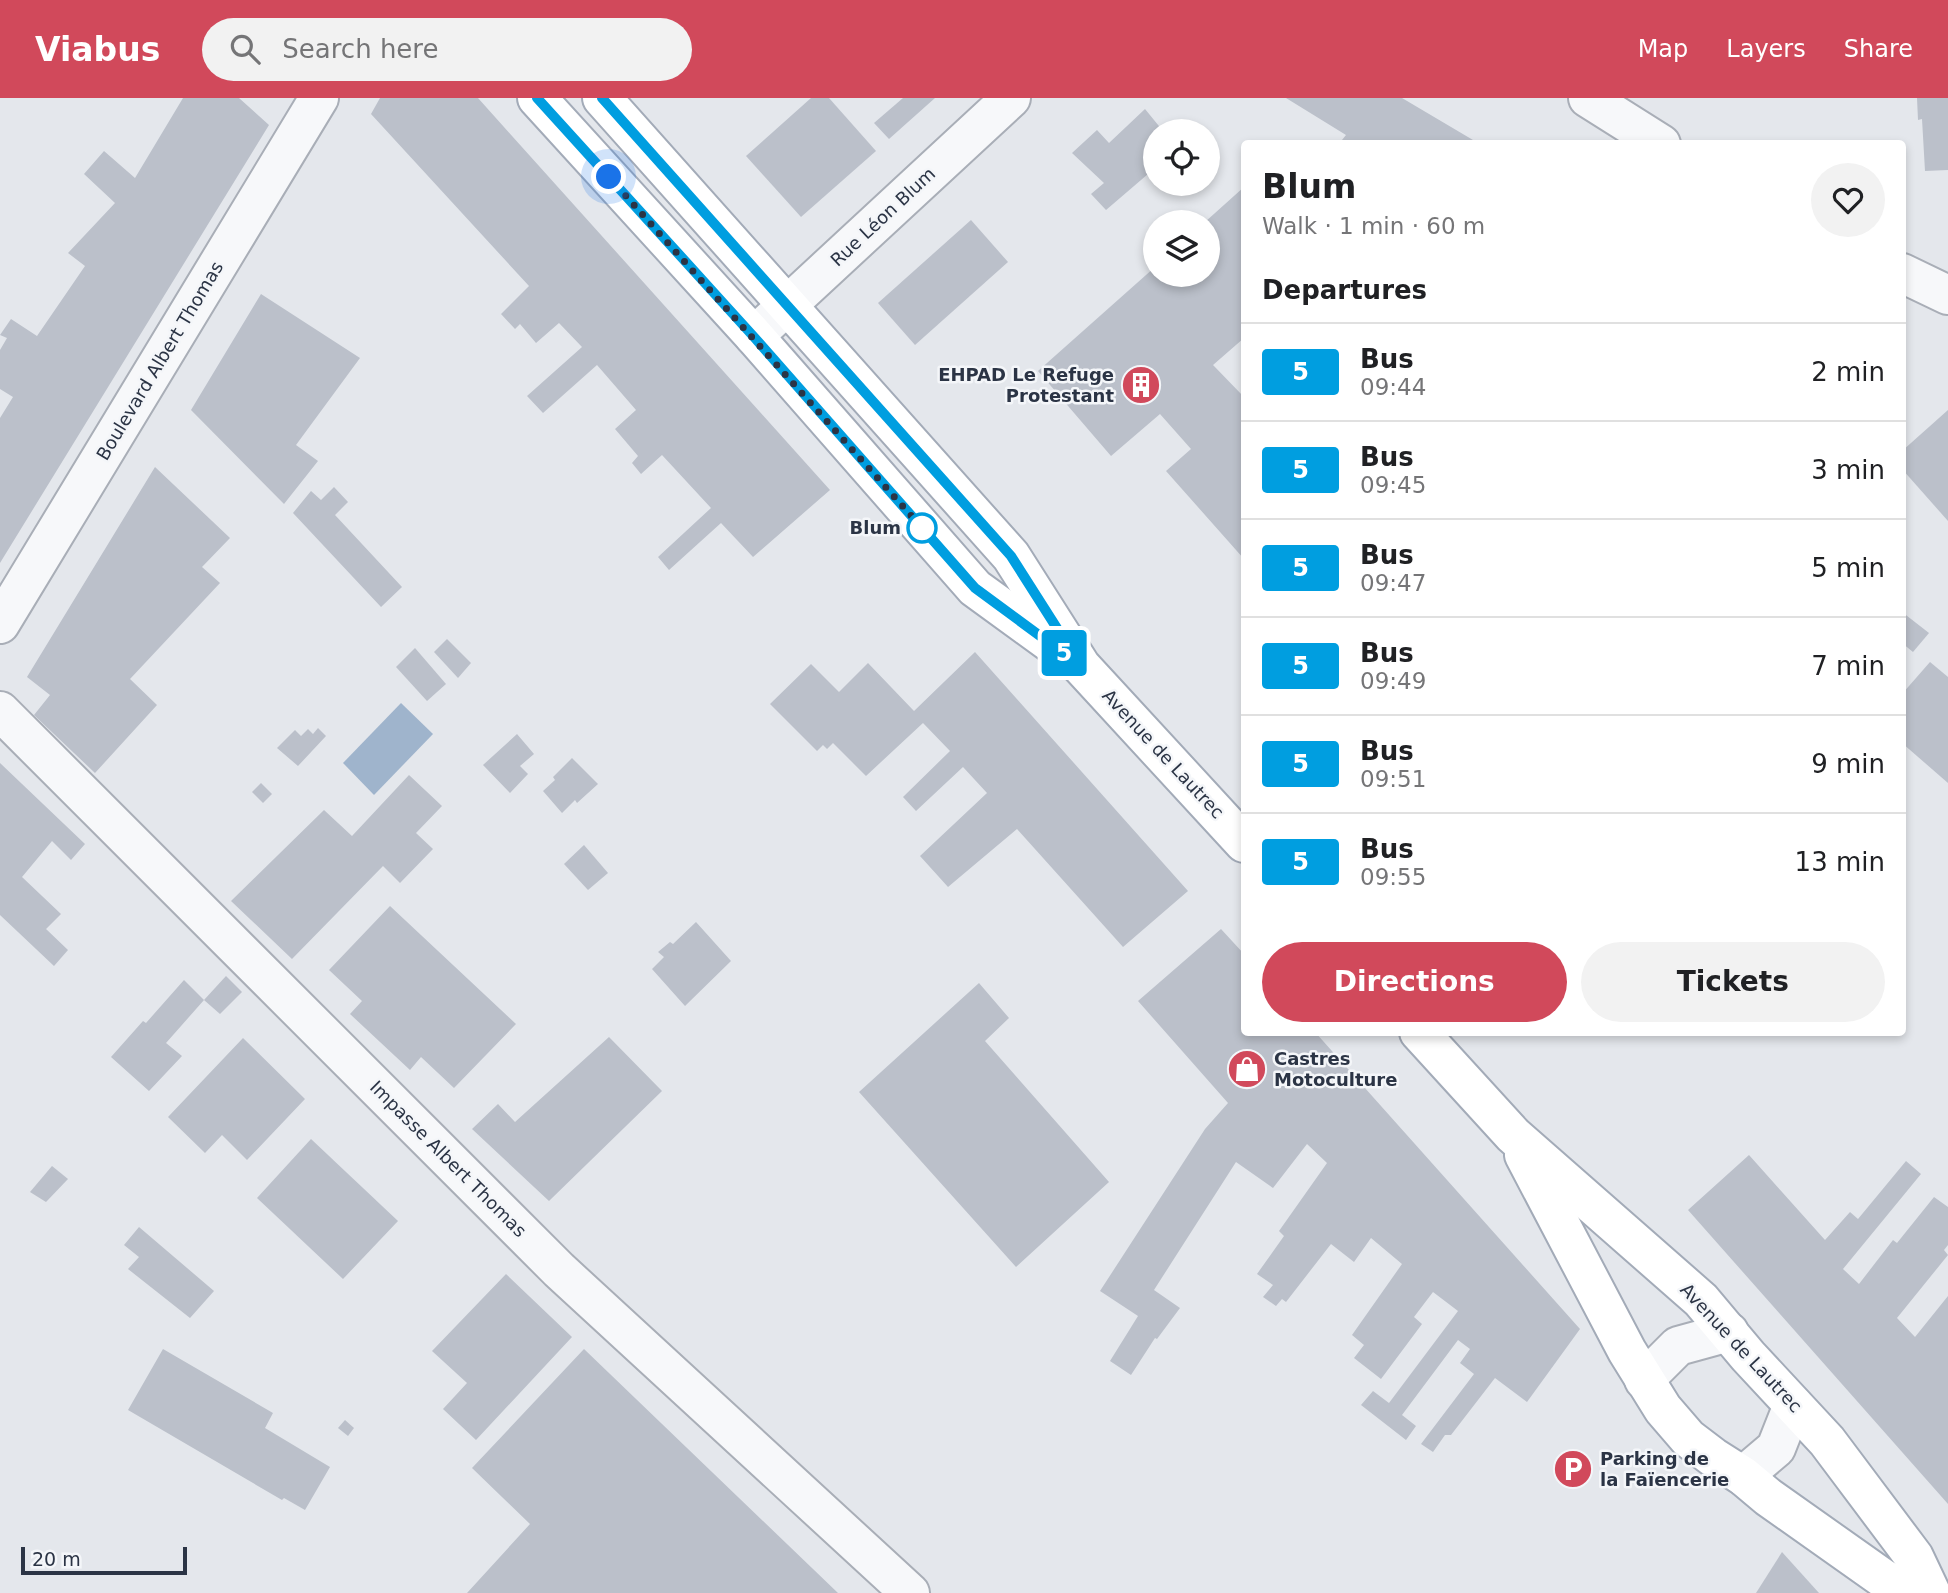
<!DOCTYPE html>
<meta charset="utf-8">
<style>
:root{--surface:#fff;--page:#f2f2f2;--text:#202124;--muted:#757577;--line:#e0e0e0;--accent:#d1495b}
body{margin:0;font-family:"DejaVu Sans",sans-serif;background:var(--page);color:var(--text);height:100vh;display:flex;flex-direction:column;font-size:26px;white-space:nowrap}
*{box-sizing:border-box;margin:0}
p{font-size:23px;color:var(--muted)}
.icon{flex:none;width:38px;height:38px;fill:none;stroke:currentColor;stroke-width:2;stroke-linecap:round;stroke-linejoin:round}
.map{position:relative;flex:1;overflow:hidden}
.sheet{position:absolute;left:1241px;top:42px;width:665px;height:896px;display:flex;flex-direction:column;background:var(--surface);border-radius:7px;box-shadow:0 4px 10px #0003}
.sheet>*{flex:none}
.badge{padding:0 14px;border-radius:5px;font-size:24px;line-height:46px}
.tools{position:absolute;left:1143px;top:21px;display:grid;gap:14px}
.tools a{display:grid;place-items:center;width:77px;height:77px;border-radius:50%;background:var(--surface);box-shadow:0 4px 10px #0003;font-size:35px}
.scale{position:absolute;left:21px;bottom:18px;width:166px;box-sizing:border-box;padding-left:7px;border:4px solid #2b3445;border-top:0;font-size:19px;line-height:24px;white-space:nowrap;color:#2b3445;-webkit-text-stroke:5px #f4f6f9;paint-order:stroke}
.you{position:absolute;width:35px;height:35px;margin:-18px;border:5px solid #fff;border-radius:50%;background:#1a73e8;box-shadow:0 0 0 10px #1a73e833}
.map>.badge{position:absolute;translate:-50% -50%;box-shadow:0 0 0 4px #fff}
h2{padding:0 21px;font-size:26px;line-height:63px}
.round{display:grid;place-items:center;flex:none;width:74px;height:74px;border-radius:37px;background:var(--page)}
.headline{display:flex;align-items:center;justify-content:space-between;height:119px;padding:0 21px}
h1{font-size:33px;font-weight:700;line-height:52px}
.button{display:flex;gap:14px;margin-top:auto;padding:14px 21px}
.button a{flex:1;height:80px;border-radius:42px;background:var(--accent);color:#fff;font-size:28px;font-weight:700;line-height:80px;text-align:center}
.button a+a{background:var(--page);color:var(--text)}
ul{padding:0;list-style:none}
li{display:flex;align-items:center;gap:21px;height:98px;padding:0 21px;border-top:2px solid var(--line)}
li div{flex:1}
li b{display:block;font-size:26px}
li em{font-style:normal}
li .badge{min-width:77px;font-weight:700;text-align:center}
header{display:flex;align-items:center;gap:42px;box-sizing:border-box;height:98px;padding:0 35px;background:var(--accent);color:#fff}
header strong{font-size:33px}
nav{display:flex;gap:38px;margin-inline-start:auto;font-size:24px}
.search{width:490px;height:63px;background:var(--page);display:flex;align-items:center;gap:18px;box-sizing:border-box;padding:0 24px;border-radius:38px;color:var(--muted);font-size:26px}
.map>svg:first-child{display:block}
.water{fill:#9fb4cc}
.building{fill:#bbc0ca}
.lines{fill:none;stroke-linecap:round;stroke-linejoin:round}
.minor-casing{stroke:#a9aeb7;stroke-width:42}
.major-casing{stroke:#a3abb8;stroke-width:42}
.minor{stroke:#f7f8fa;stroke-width:38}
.major{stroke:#fff;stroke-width:38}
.line-casing{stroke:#fff;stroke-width:16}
.line{stroke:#009ee0;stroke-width:10}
.walk{stroke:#2b3445;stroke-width:7;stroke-dasharray:0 12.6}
.stop-dot{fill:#fff;stroke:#009ee0;stroke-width:3.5}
.labels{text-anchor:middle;stroke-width:5;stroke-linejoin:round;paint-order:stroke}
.street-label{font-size:18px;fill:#2b3445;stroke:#f4f6f9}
.poi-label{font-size:18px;font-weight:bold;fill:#2b3445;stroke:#f4f6f9;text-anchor:start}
.stop-label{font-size:18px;font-weight:bold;fill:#2b3445;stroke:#f4f6f9;text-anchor:end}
</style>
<header>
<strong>Viabus</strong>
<div class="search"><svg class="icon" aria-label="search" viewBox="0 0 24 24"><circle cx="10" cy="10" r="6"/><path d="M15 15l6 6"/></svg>Search here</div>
<nav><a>Map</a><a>Layers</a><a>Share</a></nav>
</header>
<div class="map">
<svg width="1948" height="1495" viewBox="0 0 1948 1495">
<rect width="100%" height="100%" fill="#e4e7ec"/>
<polygon class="water" points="401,605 433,636 374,697 343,665"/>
<g class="building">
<polygon points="183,0 239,0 269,27 0,465 0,320 13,299 0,291 0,252 7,240 0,237 11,221 37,238 85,168 68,155 115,105 84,76 104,53 135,80"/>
<polygon points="380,0 478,0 830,392 753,459 721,425 669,472 658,459 711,410 662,357 641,376 632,365 638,358 615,331 636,312 597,267 543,315 527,298 582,249 559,225 536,245 520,226 515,231 501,216 529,188 371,16"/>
<polygon points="811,0 829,0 876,53 801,119 746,58"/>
<polygon points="903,0 935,0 889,41 874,25"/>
<polygon points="1286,0 1402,0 1473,42 1471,46 1349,46 1342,42 1346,37"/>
<polygon points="1917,0 1948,0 1948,72 1925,73 1922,21 1918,22"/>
<polygon points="1145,11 1163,33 1155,33 1155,70 1106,112 1091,96 1104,85 1072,55 1097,32 1109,45"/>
<polygon points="1244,89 1244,240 1213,267 1244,299 1244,461 1166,373 1191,351 1160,316 1111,358 1038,273 1155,169 1155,177 1208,177 1208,124 1205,124"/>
<polygon points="971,122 1008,164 915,247 878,205"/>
<polygon points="261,196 360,260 296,347 318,363 284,406 191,312"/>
<polygon points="1948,312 1948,423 1902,371 1902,353"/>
<polygon points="155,369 230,440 202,469 220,485 130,581 157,607 95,675 34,617 50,597 27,579"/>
<polygon points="334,389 348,404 335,417 402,489 381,509 293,415 311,393 321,402"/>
<polygon points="1902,514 1929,535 1913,554 1902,545"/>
<polygon points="447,541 471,565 458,580 434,554"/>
<polygon points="415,550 446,586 427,603 396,569"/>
<polygon points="975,554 1188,793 1123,849 1017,731 948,789 920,758 987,695 963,669 916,713 903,699 950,653 923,625 866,678 833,645 827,651 823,647 817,653 770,606 811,566 839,594 868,565 914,613"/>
<polygon points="1930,564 1948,579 1948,685 1902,645 1902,596"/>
<polygon points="318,630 326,638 298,668 277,650 295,632 301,638 308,631 313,636"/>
<polygon points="517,636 534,656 520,668 528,676 510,695 483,667"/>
<polygon points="572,660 598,686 577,705 575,702 562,715 543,693 555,682 553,679"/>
<polygon points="0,665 85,746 71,762 52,743 22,779 61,816 46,831 68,852 54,868 0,817"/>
<polygon points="409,677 442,708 416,735 433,751 400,785 383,768 292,861 231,803 324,712 352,738"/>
<polygon points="261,685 272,696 263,705 252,694"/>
<polygon points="584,747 608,775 588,792 564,766"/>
<polygon points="390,808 516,926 454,990 421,959 410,972 350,916 362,903 329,872"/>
<polygon points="696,824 731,863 685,908 652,871 664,859 658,854 670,844 673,846"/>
<polygon points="1221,831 1244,856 1244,934 1315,934 1580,1231 1527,1304 1495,1280 1451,1337 1445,1337 1433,1354 1421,1346 1474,1276 1460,1265 1470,1251 1458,1242 1402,1317 1416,1328 1406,1342 1361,1307 1373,1293 1389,1305 1458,1213 1433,1194 1414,1219 1422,1226 1381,1281 1354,1260 1364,1247 1352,1237 1402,1166 1371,1140 1354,1164 1331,1146 1286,1204 1282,1201 1276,1208 1263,1199 1273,1187 1257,1176 1284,1138 1279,1133 1327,1065 1307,1046 1273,1090 1236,1064 1154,1192 1180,1210 1157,1241 1155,1240 1131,1277 1110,1263 1138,1218 1100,1193 1205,1031 1228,1005 1138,903"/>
<polygon points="226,878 242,894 220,916 204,902"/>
<polygon points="184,882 204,902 166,945 182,958 149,993 111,959 143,923 146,925"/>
<polygon points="979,885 1009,920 985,943 1109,1084 1016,1169 859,994"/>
<polygon points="609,939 662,993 549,1103 472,1031 498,1006 515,1024"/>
<polygon points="243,940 305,1001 247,1062 222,1037 205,1055 168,1019"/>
<polygon points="311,1041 398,1123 343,1181 257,1100"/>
<polygon points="1749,1057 1825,1142 1850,1114 1858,1121 1906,1063 1921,1076 1843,1171 1859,1186 1893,1142 1897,1145 1934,1099 1948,1109 1948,1147 1944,1152 1948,1157 1897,1220 1915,1239 1948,1198 1948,1406 1688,1112"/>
<polygon points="52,1068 68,1081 46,1104 30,1094"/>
<polygon points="139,1129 214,1193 190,1220 128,1171 139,1159 124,1147"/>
<polygon points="506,1176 572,1239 476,1342 443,1311 467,1285 432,1253"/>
<polygon points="163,1251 273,1315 265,1330 330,1369 305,1412 284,1400 282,1402 128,1312"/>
<polygon points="584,1251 838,1495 467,1495 530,1426 472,1370"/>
<polygon points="345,1322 354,1330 348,1338 338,1330"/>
<polygon points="1782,1454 1819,1495 1756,1495"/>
</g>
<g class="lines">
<g class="minor-casing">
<g id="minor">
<polyline points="1588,0 1661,46"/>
<polyline points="1902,175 1948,197"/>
<polyline points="754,238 1011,0"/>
<polyline points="0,526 319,0"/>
<polyline points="0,613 559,1172 910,1495"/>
<polyline points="1644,1282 1678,1248 1729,1234"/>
<polyline points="1743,1378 1776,1350 1793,1307"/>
</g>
</g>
<g class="major-casing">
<g id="major">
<polyline points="537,0 754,238 975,490 1063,554"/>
<polyline points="602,0 1011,458 1081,568 1244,745"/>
<polyline points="1419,934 1513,1037 1701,1202 1748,1258 1827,1343 1914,1459 1931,1495"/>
<polyline points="1524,1057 1627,1253 1663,1311 1688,1340 1713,1359 1743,1378 1768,1399 1884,1481 1908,1495"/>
</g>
</g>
<use href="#minor" class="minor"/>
<use href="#major" class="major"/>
</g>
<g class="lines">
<g class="line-casing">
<polyline id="line" points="537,0 754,239 975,490 1081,568 1011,458 602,0"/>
</g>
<use href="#line" class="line"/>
<polyline class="walk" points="609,79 924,432 922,430"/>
</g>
<defs>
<g id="building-disc" transform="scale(2.0125)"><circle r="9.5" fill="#d1495b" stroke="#f4f6f9"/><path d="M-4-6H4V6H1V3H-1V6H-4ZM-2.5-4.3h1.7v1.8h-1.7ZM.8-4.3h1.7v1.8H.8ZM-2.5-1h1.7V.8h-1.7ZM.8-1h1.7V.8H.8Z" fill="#fff"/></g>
<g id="shop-disc" transform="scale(2.0125)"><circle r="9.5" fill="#d1495b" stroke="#f4f6f9"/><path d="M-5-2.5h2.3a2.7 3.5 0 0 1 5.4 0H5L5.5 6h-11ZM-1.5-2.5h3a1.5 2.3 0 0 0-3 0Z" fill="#fff"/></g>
<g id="parking-disc" transform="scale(2.0125)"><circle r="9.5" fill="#d1495b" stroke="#f4f6f9"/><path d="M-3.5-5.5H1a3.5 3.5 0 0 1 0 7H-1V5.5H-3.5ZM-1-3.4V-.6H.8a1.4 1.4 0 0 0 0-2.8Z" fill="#fff"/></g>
</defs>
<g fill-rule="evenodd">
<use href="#building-disc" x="1141" y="287"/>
<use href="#shop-disc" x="1247" y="971"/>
<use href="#parking-disc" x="1573" y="1371"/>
</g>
<circle class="stop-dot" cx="922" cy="430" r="14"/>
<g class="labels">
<g class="street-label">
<text transform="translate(883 119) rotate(-43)" y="6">Rue Léon Blum</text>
<text transform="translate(160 263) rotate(-59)" y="6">Boulevard Albert Thomas</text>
<text transform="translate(1163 656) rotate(47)" y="6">Avenue de Lautrec</text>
<text transform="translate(448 1061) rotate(45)" y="6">Impasse Albert Thomas</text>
<text transform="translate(1741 1250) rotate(47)" y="6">Avenue de Lautrec</text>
</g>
<g class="poi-label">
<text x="1114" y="283" text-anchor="end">EHPAD Le Refuge<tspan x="1114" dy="21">Protestant</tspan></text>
<text x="1274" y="967">Castres<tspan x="1274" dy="21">Motoculture</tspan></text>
<text x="1600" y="1367">Parking de<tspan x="1600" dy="21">la Faïencerie</tspan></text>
</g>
<g class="stop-label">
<text x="901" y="436">Blum</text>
</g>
</g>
</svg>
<div class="tools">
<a><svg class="icon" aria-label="locate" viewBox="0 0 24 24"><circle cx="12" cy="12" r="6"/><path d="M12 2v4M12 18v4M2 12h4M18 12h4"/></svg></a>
<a><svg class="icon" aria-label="layers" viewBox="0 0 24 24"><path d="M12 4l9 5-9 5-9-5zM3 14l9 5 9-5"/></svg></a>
</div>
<div class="scale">20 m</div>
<div class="you" style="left:609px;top:79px"></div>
<b class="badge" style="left:1064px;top:555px;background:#009ee0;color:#fff">5</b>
<section class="sheet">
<div class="headline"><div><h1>Blum</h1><p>Walk · 1 min · 60 m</p></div><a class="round"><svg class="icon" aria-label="heart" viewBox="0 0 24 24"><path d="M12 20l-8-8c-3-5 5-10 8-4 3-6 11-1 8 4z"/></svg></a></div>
<h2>Departures</h2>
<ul>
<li><span class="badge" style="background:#009ee0;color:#fff">5</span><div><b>Bus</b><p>09:44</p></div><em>2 min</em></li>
<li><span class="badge" style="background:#009ee0;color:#fff">5</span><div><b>Bus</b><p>09:45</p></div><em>3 min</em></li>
<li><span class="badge" style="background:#009ee0;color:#fff">5</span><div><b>Bus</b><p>09:47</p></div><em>5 min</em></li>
<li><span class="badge" style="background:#009ee0;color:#fff">5</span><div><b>Bus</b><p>09:49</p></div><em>7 min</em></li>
<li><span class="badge" style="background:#009ee0;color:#fff">5</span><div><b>Bus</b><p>09:51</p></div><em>9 min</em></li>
<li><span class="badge" style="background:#009ee0;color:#fff">5</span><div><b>Bus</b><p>09:55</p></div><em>13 min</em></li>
</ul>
<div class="button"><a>Directions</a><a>Tickets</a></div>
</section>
</div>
